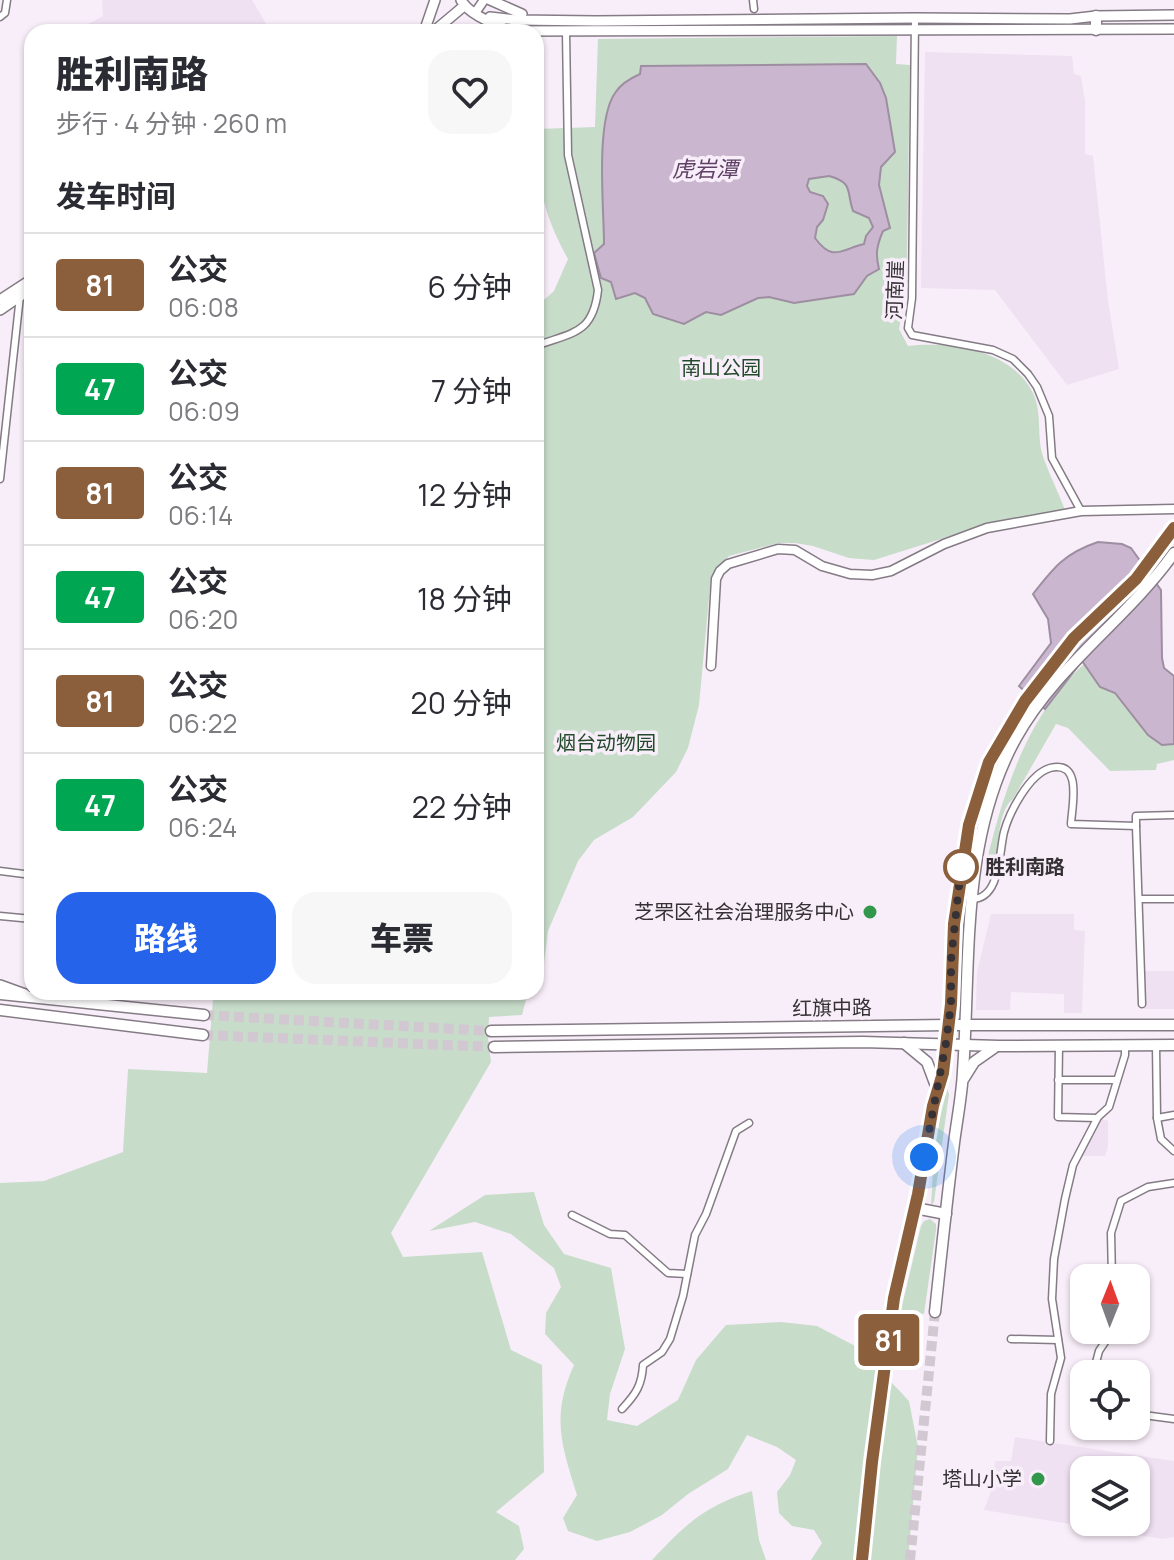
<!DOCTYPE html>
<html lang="zh">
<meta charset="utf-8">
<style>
:root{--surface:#fff;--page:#f7f7f7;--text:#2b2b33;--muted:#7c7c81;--line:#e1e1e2;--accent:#2563eb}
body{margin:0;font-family:Manrope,"Noto Sans SC",sans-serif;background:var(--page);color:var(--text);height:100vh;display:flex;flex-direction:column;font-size:30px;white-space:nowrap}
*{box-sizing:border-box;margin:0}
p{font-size:26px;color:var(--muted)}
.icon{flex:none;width:44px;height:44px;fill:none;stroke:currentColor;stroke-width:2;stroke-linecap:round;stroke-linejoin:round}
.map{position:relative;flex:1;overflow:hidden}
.side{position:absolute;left:24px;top:24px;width:520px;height:976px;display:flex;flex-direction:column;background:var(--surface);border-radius:24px;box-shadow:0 2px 6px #0004}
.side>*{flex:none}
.badge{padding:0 16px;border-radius:6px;font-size:28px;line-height:52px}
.needle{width:52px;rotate:1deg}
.fabs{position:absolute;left:1070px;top:1264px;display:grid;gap:16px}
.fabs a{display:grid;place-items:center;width:80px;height:80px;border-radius:16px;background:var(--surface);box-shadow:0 2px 6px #0004;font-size:40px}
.you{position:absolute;width:40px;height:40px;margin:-20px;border:6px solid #fff;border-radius:50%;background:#1a73e8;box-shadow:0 0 0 12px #1a73e833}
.map>.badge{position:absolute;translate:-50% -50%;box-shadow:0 0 0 4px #fff}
h2{padding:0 32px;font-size:30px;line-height:72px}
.round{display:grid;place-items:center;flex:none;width:84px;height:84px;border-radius:24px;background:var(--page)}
.headline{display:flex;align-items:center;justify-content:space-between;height:136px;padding:0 32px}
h1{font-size:38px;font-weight:800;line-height:60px}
.button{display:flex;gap:16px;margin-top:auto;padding:16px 32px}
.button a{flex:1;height:92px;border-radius:24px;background:var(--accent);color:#fff;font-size:32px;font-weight:800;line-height:92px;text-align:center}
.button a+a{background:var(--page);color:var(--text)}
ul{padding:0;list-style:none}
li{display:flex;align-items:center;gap:24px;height:104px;padding:0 32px;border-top:2px solid var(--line)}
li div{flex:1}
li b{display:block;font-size:30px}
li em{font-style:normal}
li .badge{min-width:88px;font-weight:700;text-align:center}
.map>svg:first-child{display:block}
.built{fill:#efe0f2;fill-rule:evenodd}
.green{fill:#c8dcca}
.water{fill:#cbb6cf;stroke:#9e8ea1;stroke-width:2;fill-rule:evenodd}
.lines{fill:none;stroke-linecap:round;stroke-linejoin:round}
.primary-tunnel{stroke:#d1c8d2;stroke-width:10;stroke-dasharray:10 5;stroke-linecap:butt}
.minor-casing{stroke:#847b85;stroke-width:9}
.tertiary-casing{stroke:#847b85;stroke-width:11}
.secondary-casing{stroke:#847b85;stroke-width:12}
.primary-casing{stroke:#847b85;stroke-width:13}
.minor{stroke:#fff;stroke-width:6}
.tertiary{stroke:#fff;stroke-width:8}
.secondary{stroke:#fff;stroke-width:9}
.primary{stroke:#fff;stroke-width:10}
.line-casing{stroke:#fff;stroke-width:18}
.line{stroke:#8b5e3c;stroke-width:12}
.walk{stroke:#353135;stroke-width:8;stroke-dasharray:0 14.4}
.stop-dot{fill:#fff;stroke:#8b5e3c;stroke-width:4}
.poi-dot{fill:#32964b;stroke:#f8eef9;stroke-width:3}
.labels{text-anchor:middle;stroke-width:7;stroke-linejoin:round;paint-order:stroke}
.street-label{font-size:20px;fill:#353135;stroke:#f8eef9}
.park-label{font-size:20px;fill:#234b2b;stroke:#f8eef9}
.stop-label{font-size:20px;font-weight:bold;fill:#353135;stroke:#f8eef9;text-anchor:start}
.poi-label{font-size:20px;fill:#353135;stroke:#f8eef9;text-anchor:end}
.water-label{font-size:22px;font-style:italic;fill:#5f4065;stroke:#f8eef9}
</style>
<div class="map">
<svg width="1174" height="1560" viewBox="0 0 1174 1560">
<rect width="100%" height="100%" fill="#f8eef9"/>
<g class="built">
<polygon points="102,0 252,0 271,32 73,32 103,16"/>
<polygon points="925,52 1072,56 1074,74 1081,76 1085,101 1085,154 1093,156 1108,301 1119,369 1067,385 995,290 921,288"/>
<polygon points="991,914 1074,914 1074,930 1085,931 1082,1013 1064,1013 1064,994 1011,992 1010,1010 976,1010 977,972"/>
<rect x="1144" y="971" width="30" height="38"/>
<polygon points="1099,1118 1108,1121 1108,1147 1105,1156 1080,1156"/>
<path d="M1015 1437 1174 1461V1537L1163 1539 984 1510 992 1489 995 1461H1011ZM1084 1470H1136V1522H1084Z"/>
</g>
<g class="green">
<path d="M897 36 896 64 910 65 907 259 905 301 899 329 908 346C950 341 1012 350 1033 393 1042 412 1037 433 1042 453 1048 472 1058 491 1065 510L995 522 874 560 849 558 813 546 795 543H778L729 556 711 577 699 705 688 748 676 772 633 817 594 840 578 861 548 931 544 963 536 973V307L554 291 568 259C543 214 536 180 536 129L595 127 598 39Z"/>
<path d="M1084 664 1100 687 1115 693 1135 717 1162 745 1174 744V760L1157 764 1156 770 1110 771 1068 728 1056 724 1013 799C997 810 998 854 994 873H984C1001 799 1025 717 1084 664Z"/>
<polygon points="116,992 528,992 522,1015 489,1017 488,1039 491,1062 391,1233 403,1257 482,1252 511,1350 542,1365 544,1472 496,1512 519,1526 524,1549 515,1560 0,1560 0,1183 44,1181 123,1152 128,1069 207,1073 213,999"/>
<polygon points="947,1088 949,1094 934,1202 931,1205 935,1139"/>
<path d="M534 1192 544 1225 564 1254 611 1268 625 1349 610 1394 607 1420 637 1426 678 1400 696 1360 726 1325 781 1322 817 1326 859 1348 909 1401 918 1447 908 1560H811L822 1543 814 1530 792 1526 779 1513 777 1492 790 1475 796 1460 777 1447 747 1435 728 1469 688 1494 662 1515 630 1532 597 1541 568 1531 563 1518 577 1495C561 1444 551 1416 574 1365L545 1334 546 1313 561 1287 554 1268 511 1234 475 1222 429 1231 485 1195Z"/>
<polygon points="930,1219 936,1224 936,1230 924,1314 901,1310 921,1226 924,1221"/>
<path d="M752 1491 759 1540 766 1560H652C686 1524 703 1507 752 1491Z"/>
</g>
<g class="water">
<path d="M866 64 880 83 886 98 895 152 881 167 879 185 890 228 883 231C877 245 875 254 879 269L867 276 854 294 794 303 769 297 758 298 721 315 706 312 684 324 653 314 645 298 635 293 616 299 611 282 601 278 594 253 604 244C604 208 595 122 615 93 620 85 631 78 640 74L641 66ZM829 176C854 183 846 191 853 211L869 218 873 227 866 236 864 244C842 249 833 263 815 238L817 227 823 220 828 204 823 196 810 192 807 186 809 179Z"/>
<path d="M1098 542 1122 544 1131 548 1161 590 1162 658 1164 668 1174 676V744L1162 745 1148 735 1115 693 1100 687 1082 661 1045 709 1019 686 1051 643 1048 619 1033 594C1054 567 1065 553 1098 542Z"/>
</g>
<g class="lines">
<g class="primary-tunnel">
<polyline points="204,1015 491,1031"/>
<polyline points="203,1035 494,1047"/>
<polyline points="862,1560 872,1462 894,1298"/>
<polyline points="910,1560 935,1312"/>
</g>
<g class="minor-casing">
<g id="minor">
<polyline points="753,0 754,9"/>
<polyline points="0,17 5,13 7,0"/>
<polyline points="915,18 912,298 908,328 912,335 993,350 1013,359 1028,374 1037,387 1049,416 1052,458 1081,511"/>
<path d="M536 346C573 332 593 334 598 290L568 155 566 32"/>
<polyline points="0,479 20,296"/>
<polyline points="1136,826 1142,1004"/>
<polyline points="0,871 32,875"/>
<path d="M971 899C1001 900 999 851 1004 832 1009 813 1029 774 1050 768 1083 760 1072 805 1071 824L1136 826V816L1174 815"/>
<polyline points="1139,899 1174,899"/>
<polyline points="0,916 32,919"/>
<polyline points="1059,1045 1058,1117 1097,1118"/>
<polyline points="1156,1045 1157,1118 1161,1139 1174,1151"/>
<polyline points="1058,1080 1116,1080"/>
<polyline points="1157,1118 1174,1115"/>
<polyline points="572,1215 610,1234 625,1235 668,1273 687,1274"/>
<polyline points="1112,1278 1111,1233 1121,1201 1148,1187 1174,1183"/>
<polyline points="1011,1339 1058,1340"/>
<polyline points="1093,1374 1099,1351 1113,1330"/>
<path d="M622 1409C636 1394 642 1385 643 1365L662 1352 670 1339 683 1296 695 1235 706 1214 736 1131 749 1123"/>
<polyline points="1136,1414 1174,1419"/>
<polyline points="1050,1441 1051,1394 1061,1358 1052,1299 1054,1259 1065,1199 1073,1165 1098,1117 1109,1107 1125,1055 1125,1045"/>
</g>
</g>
<g class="tertiary-casing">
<g id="tertiary">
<polyline points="475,13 484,0"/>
<polyline points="711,666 716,579 720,571 728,564 778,549 795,550 822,566 850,574 872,575 891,571 944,544 987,528 1081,511 1174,509"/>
</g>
</g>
<g class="secondary-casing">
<g id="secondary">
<path d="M461 0C470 16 496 24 512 31L1174 29"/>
<polyline points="490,0 522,14"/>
<polyline points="490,17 516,20 596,21 915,18 1070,19 1096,16 1174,15"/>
<polyline points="459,31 508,31"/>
<polyline points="424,32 435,0"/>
<polyline points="433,32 464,6"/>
<polyline points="0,300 32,279"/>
<polyline points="0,310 32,288"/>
<polyline points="0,985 25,994"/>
</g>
</g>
<g class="primary-casing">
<g id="primary">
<polyline points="1096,16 1096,30"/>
<polyline points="0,994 204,1015"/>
<polyline points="0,1010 203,1035"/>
<polyline points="491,1031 948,1025 1174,1025"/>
<polyline points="904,1043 927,1062 936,1086"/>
<polyline points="494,1047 863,1042 999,1046 1174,1045"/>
<polyline points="964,1078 974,1062 994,1048"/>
<polyline points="915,1208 946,1214"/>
<polyline points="894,1298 918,1194 933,1106 943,1073 951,1004 954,924 963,855 969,825 989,762 1014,717 1035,685 1074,638 1136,579 1174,528"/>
<path d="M935 1312C941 1256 947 1199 954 1143 957 1119 962 1095 963 1071 971 959 960 840 1016 738 1056 666 1127 619 1174 553"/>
</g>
</g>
<use href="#minor" class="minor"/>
<use href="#tertiary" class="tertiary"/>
<use href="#secondary" class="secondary"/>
<use href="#primary" class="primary"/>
</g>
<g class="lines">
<g class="line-casing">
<polyline id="line" points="862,1560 872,1462 894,1298 918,1194 933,1106 943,1073 951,1004 954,924 969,825 989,762 1025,701 1074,638 1136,579 1174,528"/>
</g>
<use href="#line" class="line"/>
<polyline class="walk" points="924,1157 946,1043 951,1004 951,960 961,867"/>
</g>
<circle class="stop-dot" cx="961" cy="867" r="16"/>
<g class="poi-dot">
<circle cx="870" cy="912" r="8"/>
<circle cx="1038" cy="1479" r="8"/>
</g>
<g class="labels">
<g class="street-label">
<text transform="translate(895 290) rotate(-88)" y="7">河南崖</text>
<text transform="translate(832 1008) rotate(-1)" y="7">红旗中路</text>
</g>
<g class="park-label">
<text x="721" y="375">南山公园</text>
<text x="606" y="750">烟台动物园</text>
</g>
<g class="stop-label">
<text x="985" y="874">胜利南路</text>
</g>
<g class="poi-label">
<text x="854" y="919">芝罘区社会治理服务中心</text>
<text x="1022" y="1486">塔山小学</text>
</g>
<g class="water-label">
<text x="705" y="177">虎岩潭</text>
</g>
</g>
</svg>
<div class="fabs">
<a><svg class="needle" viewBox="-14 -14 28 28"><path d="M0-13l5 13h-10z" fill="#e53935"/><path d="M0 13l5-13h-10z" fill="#7c7c81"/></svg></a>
<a><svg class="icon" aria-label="locate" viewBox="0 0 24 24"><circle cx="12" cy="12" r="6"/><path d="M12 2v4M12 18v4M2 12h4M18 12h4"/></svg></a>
<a><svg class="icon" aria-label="layers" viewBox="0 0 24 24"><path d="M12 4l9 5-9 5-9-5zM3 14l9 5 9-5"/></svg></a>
</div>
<div class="you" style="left:924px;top:1157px"></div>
<b class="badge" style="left:889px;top:1340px;background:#8b5e3c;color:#fff">81</b>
<section class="side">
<div class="headline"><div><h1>胜利南路</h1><p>步行 · 4 分钟 · 260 m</p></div><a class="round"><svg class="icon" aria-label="heart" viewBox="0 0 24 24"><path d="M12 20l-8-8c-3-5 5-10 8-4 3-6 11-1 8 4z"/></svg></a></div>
<h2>发车时间</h2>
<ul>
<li><span class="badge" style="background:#8b5e3c;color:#fff">81</span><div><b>公交</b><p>06:08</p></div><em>6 分钟</em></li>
<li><span class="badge" style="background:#00a651;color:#fff">47</span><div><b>公交</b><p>06:09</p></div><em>7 分钟</em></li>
<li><span class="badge" style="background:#8b5e3c;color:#fff">81</span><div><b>公交</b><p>06:14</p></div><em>12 分钟</em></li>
<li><span class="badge" style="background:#00a651;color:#fff">47</span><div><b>公交</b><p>06:20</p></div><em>18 分钟</em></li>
<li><span class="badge" style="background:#8b5e3c;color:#fff">81</span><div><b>公交</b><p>06:22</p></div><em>20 分钟</em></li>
<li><span class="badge" style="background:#00a651;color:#fff">47</span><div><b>公交</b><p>06:24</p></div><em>22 分钟</em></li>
</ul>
<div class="button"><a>路线</a><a>车票</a></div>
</section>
</div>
